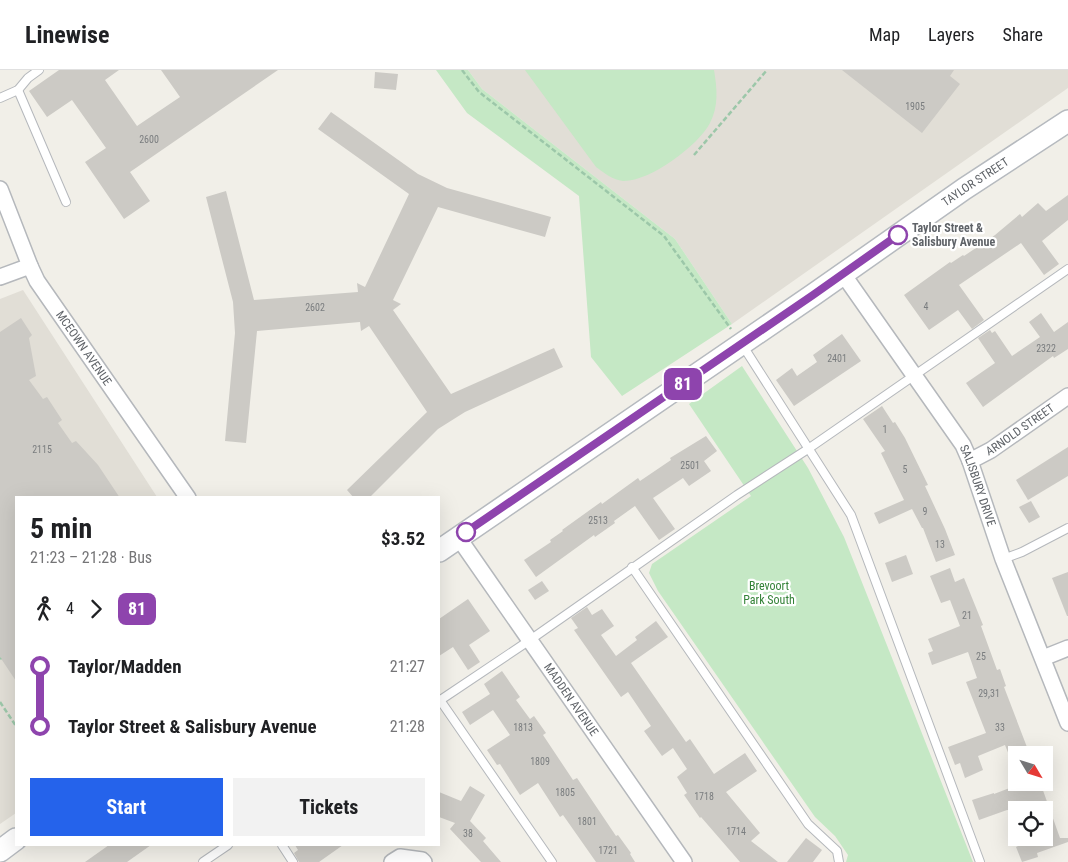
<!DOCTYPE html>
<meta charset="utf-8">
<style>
:root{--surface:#fff;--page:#f2f2f2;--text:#202124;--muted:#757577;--line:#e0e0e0;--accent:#2563eb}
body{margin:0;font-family:"Roboto Condensed",sans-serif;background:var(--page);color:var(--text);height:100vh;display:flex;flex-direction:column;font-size:19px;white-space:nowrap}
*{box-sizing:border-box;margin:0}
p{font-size:16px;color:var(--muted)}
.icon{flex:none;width:28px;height:28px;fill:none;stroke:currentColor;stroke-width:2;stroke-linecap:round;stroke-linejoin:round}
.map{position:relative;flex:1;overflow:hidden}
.side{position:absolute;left:15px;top:426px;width:425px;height:350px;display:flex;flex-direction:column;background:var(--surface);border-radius:0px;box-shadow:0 5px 20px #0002}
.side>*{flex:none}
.badge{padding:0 10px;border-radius:8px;font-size:18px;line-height:32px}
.needle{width:32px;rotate:128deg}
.controls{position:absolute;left:1008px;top:676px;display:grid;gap:10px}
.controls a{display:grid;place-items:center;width:45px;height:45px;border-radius:0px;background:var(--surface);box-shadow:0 5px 20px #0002;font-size:25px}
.map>.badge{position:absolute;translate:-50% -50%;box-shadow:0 0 0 2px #fff}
.legs{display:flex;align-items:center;gap:8px;height:55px;padding:0 15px;font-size:16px}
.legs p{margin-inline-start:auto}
.head{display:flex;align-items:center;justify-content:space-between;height:85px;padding:0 15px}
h1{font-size:28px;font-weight:700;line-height:38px}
.action{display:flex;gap:10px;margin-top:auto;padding:10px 15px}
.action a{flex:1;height:58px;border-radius:0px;background:var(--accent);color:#fff;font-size:20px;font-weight:700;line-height:58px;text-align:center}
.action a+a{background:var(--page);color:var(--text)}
ul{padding:0 15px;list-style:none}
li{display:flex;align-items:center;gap:18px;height:60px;font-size:19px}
li i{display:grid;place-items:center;width:8px;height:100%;margin:0 6px;background:currentColor}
li i::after{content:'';width:12px;height:12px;margin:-6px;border:4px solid;border-radius:50%;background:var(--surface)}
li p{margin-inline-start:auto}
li:first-child i{background:linear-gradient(#0000 50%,currentColor 0)}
li:last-child i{background:linear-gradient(currentColor 50%,#0000 0)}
header{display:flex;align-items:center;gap:30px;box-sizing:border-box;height:70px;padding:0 25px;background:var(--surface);border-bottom:1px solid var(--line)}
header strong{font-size:24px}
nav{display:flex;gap:28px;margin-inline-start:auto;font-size:18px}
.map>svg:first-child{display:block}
.education{fill:#e1ded6}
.green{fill:#c5e8c5}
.building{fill:#cccac5}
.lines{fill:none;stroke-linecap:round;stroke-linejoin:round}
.service-casing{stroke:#b5b8bc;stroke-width:10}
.minor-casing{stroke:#b5b8bc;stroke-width:18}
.secondary-casing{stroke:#b6babf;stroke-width:24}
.path{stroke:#9cc7a9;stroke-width:2.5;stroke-dasharray:5 2.5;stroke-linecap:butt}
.service{stroke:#fff;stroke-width:8}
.minor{stroke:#fff;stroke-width:15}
.secondary{stroke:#fff;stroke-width:21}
.line-1-casing{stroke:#fff;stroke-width:11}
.line-1{stroke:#8e44ad;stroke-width:8}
.stop-1-dot{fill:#fff;stroke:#8e44ad;stroke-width:2.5}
.labels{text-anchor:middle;stroke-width:4.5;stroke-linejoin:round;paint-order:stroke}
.number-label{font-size:10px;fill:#7a7d7f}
.street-label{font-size:12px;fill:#5f6368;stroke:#fff}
.stop-label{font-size:12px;font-weight:bold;fill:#5f6368;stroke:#fff;text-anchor:start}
.park-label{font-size:12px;fill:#348238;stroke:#fff}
</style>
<header>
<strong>Linewise</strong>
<nav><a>Map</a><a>Layers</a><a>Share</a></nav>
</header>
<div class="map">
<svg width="1068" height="792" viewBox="0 0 1068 792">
<rect width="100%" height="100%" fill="#f1efe8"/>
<g class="education">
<polygon points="468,0 1068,0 1068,18 732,254 675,169 482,19"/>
<polygon points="23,220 157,427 16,428 16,743 0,754 0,229"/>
</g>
<g class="green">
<polygon points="436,0 468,0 482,19 675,169 732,254 622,326 591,287 579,126 467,43"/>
<path d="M525 0H714C717 18 719 36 710 53 698 76 649 112 623 111 613 110 604 103 596 97Z"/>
<polygon points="742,296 808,398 844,467 973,792 846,792 848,785 835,766 815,747 658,521 649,503 652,494 751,426 689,334"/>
</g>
<g class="building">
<polygon points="59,0 119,0 105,10 137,56 180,27 161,0 278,0 130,102 150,131 124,149 85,92 106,78 72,30 47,47 29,21"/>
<polygon points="842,0 954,0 950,6 960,14 922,63"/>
<polygon points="375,2 398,4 396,20 374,18"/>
<polygon points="331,42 418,104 447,118 551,147 545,167 438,137 393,230 401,234 393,240 451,324 554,278 563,297 465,342 438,359 369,428 354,428 347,420 427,342 369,256 361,261 360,252 257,261 246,373 225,371 235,263 233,232 206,127 226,121 254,230 358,222 357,213 365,217 409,124 318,59"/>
<polygon points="1068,125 1068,150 1042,171 1059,194 1044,205 1021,173 959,215 984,250 972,259 958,240 929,260 904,225 950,192 951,193 963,185 964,186 995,165 1020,144 1022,147 1038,133 1046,141"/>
<polygon points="1041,243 1054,262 1068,252 1068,279 1054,288 1053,286 983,337 966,313 995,293 978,268 990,260 992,263 995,261 1012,286 1040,267 1029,252"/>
<polygon points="21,248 32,265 29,268 36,306 29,310 43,329 47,327 62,350 58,353 72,373 76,371 98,395 120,428 16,428 16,611 0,587 0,262"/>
<polygon points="842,264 861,291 794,336 776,310 792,298 797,306 817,292 813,285"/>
<polygon points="882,336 893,353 895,352 905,368 928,415 925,416 945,459 955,485 936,492 923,458 922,458 912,439 879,454 874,443 904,430 881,383 885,381 863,349"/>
<polygon points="706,366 717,381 704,391 711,401 689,416 683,408 653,428 675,459 659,470 635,436 614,451 615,453 595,467 594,465 536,507 524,490 551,472 550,470 563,461 562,460 601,432 602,434 638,408 640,411 671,390 670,388"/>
<polygon points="1068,377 1068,406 1028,430 1016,410"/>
<polygon points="1031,431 1040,447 1029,453 1019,437"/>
<polygon points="906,485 913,504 892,512 885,493"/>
<polygon points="950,498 955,512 964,508 983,555 981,556 997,600 1000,599 1006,616 1004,617 1030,685 1009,685 1005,675 978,686 983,700 965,708 960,693 955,695 948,677 986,663 966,612 977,608 968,582 932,595 928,583 933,581 928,569 960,556 950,530 941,533 930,506"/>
<polygon points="1068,502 1068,546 1067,546 1052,508"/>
<polygon points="542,511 549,521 535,530 528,520"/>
<polygon points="468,529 490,561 469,575 480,592 468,600 453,577 439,586 439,549"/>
<polygon points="587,537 592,545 602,539 614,556 601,565 616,586 637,570 635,567 656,551 668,567 631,593 686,672 690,669 714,704 745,683 757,701 726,722 760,763 751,771 778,792 740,792 701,747 700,748 684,725 687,723 677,707 687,699 673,678 662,686 644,661 651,656 628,622 621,627 574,560 578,558 571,548"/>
<polygon points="502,601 520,627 516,630 530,649 534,646 546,663 543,665 573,710 577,708 616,766 618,765 631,783 630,784 635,792 596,792 563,745 560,747 538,713 520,725 500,694 497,695 487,680 510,665 493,640 470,655 462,642 490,624 484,614"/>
<polygon points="1025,712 1040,712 1060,768 1068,768 1068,772 1037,783 1038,787 1022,792 1016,777 1020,775 1017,768 1044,768 1044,740 1007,740 979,750 972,730 994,723 994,724"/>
<polygon points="470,716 485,725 470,751 486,768 483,771 501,792 481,792 450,759 455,753 439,747 439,722 461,731"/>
<polygon points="806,768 822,780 813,792 787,792"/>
<polygon points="109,775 151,775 127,792 85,792"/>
<polygon points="295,775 343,775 319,792 299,792 294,783 298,780"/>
</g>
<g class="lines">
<g class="service-casing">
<g id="service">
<polyline points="18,20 66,132"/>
<polyline points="0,28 18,20 28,8 39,0"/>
<polyline points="743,276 851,445 980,792"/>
<polyline points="1003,489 1022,482 1068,458"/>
<polyline points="632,497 808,754 837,781 839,792"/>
<polyline points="440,630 552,792"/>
<polyline points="439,631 530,570 737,425 808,379 1068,199"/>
<polyline points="282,775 293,792"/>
<polyline points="203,792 228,775"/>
</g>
</g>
<g class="minor-casing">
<g id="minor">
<path id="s1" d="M0 119 30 196 37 211 188 428"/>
<path id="s2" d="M843 204 963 375 970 391 1003 489 1068 653"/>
<polyline points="0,207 30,196"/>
<path id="s3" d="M970 391 991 380 1068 326"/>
<path id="s4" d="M458 467 684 792"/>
<polyline points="1043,588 1068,578"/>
<polyline points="392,792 400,787 422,790 424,792"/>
</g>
</g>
<g class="secondary-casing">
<g id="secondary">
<path id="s5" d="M439 481 813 225 964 119 1068 51"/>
<polyline points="0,781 16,769"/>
</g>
</g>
<g class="path">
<polyline points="462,0 479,22 664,166 731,259"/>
<polyline points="694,85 767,0"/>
<polyline points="0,589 1,588"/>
<polyline points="0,632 16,656"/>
</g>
<use href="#service" class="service"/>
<use href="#minor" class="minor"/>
<use href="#secondary" class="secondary"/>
</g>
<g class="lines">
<g class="line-1-casing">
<polyline id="line-1" points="466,462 813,225 898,165"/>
</g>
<use href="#line-1" class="line-1"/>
</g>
<g class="stop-1-dot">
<circle cx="898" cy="165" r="9"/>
<circle cx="466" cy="462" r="9"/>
</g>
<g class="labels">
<g class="number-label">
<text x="915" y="40">1905</text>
<text x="149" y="73">2600</text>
<text x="926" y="240">4</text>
<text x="315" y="241">2602</text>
<text x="1046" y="282">2322</text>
<text x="837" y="292">2401</text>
<text x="885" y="363">1</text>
<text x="42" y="383">2115</text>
<text x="690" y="399">2501</text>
<text x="905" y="403">5</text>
<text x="925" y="445">9</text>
<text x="598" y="454">2513</text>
<text x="940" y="478">13</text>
<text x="967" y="549">21</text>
<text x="981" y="590">25</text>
<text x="989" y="627">29,31</text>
<text x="523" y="661">1813</text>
<text x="1000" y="661">33</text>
<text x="540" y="695">1809</text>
<text x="565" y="726">1805</text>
<text x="704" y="730">1718</text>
<text x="587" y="755">1801</text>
<text x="736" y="765">1714</text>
<text x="468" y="767">38</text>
<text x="608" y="784">1721</text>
</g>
<g class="street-label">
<text dy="4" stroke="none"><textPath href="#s5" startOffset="651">TAYLOR STREET</textPath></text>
<text dy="4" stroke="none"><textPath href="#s1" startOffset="181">MCEOWN AVENUE</textPath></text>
<text dy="4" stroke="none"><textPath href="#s3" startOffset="59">ARNOLD STREET</textPath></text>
<text dy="4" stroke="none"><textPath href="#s2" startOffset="252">SALISBURY DRIVE</textPath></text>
<text dy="4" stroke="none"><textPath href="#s4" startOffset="198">MADDEN AVENUE</textPath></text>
</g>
<g class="stop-label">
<text x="912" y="162">Taylor Street &amp;<tspan x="912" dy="14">Salisbury Avenue</tspan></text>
</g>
<g class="park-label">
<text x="769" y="520">Brevoort<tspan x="769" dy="14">Park South</tspan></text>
</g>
</g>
</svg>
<div class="controls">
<a><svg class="needle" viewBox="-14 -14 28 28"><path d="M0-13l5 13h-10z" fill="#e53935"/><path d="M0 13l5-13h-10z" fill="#757577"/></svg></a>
<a><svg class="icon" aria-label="locate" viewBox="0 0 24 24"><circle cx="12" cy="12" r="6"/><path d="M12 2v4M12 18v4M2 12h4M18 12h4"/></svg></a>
</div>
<b class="badge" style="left:683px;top:314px;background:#8e44ad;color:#fff">81</b>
<section class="side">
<div class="head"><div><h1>5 min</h1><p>21:23 – 21:28 · Bus</p></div><b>$3.52</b></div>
<div class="legs"><svg class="icon" aria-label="walk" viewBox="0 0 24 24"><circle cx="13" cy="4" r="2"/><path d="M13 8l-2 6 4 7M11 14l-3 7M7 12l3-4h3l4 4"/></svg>4<svg class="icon" aria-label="forward" viewBox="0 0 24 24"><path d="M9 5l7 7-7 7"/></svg><b class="badge" style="background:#8e44ad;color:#fff">81</b></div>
<ul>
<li><i style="color:#8e44ad"></i><b>Taylor/Madden</b><p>21:27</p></li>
<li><i style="color:#8e44ad"></i><b>Taylor Street &amp; Salisbury Avenue</b><p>21:28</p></li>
</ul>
<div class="action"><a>Start</a><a>Tickets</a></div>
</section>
</div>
